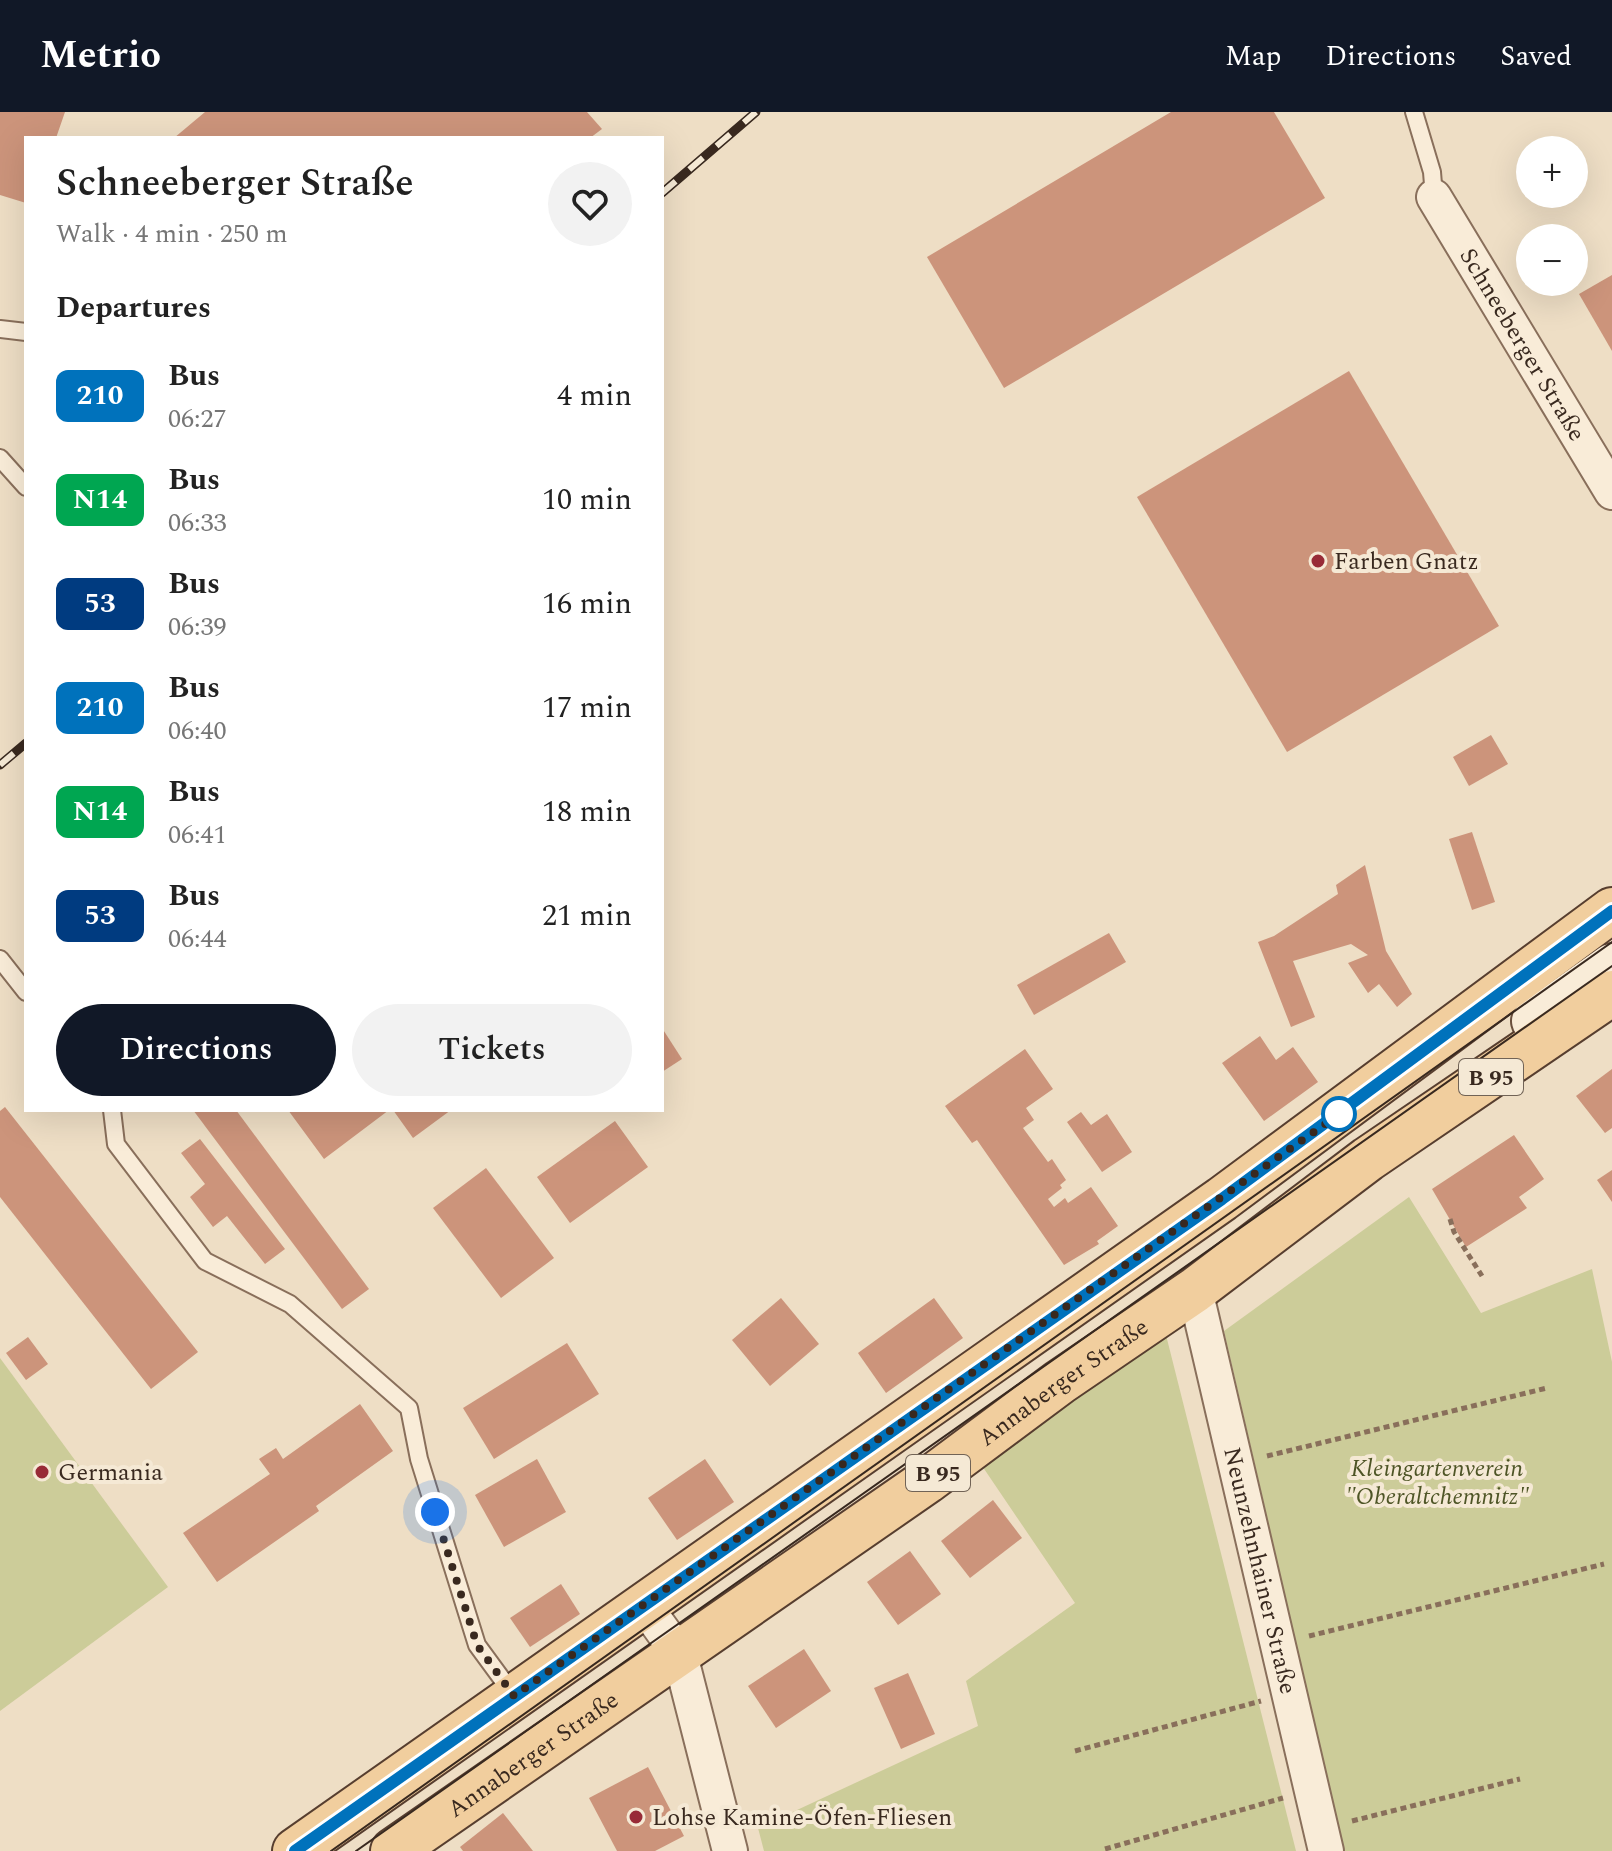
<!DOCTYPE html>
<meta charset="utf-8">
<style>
:root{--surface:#fff;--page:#f2f2f2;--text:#222;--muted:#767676;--accent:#111827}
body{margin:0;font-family:Spectral,serif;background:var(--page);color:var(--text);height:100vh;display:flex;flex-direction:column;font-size:30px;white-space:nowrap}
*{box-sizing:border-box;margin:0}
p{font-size:26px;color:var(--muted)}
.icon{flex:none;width:44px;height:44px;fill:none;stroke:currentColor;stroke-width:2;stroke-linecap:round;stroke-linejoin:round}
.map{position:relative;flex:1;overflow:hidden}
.panel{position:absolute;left:24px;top:24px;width:640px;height:976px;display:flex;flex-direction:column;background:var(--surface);border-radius:0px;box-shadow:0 8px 32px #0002}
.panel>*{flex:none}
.badge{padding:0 16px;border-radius:12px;font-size:28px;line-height:52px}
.tools{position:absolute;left:1516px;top:24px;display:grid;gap:16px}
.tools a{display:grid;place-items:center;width:72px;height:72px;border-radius:50%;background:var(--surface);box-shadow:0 8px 32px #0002;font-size:40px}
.you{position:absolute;width:40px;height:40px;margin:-20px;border:6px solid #fff;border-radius:50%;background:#1a73e8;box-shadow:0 0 0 12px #1a73e833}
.map>.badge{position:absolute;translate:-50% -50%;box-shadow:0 0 0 4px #fff}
h2{padding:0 32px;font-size:30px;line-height:72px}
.round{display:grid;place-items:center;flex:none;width:84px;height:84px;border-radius:42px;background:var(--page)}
.summary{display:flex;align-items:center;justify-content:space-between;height:136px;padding:0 32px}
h1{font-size:38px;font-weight:600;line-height:60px}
.action{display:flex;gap:16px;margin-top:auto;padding:16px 32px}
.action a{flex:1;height:92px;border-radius:48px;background:var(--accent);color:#fff;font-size:32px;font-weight:600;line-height:92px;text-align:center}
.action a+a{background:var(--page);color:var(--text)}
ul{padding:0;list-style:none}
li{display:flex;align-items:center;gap:24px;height:104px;padding:0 32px}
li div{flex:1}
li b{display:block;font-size:30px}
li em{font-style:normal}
li .badge{min-width:88px;font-weight:700;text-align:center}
header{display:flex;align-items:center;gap:48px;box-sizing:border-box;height:112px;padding:0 40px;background:var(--accent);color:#fff}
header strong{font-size:38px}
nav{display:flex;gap:44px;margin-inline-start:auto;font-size:28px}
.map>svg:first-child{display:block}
.green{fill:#cc9}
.building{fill:#cc947b}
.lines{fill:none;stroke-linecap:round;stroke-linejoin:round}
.lane-casing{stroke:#896f5b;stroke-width:20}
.street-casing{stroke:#896f5b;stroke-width:38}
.secondary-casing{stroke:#6b503e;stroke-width:48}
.primary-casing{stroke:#573e2f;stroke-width:48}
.path{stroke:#896f5b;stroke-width:5;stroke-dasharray:6 4;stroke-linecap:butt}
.lane{stroke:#f9ecd8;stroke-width:16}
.street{stroke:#f9ecd8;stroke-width:34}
.secondary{stroke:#f9ecd8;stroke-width:44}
.primary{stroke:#f1ce9e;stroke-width:44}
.tram{stroke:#39291f;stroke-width:2}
.rail-casing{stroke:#39291f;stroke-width:9}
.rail{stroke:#f5e9d5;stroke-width:6;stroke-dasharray:18;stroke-linecap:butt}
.line-casing{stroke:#fff;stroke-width:18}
.line{stroke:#0072bc;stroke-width:12}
.walk{stroke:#39291f;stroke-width:8;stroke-dasharray:0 14.4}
.poi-dot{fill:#982b37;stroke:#f5e9d5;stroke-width:3}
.stop-dot{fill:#fff;stroke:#0072bc;stroke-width:4}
.labels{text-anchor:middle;stroke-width:8;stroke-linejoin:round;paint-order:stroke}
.shield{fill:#f5e9d5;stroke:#716356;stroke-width:2}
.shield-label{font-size:22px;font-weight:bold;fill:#39291f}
.street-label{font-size:24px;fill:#39291f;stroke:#f5e9d5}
.poi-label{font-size:24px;fill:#39291f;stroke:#f5e9d5;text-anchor:start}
.park-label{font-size:24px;font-style:italic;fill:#4e5526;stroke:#f5e9d5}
</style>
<header>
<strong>Metrio</strong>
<nav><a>Map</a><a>Directions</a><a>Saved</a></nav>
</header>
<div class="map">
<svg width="1612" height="1739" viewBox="0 0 1612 1739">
<rect width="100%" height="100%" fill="#eedec5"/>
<g class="green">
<polygon points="1409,1085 1481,1201 1592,1157 1612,1250 1612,1739 1344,1739 1224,1219"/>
<polygon points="1166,1223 1296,1739 764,1739 758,1716 978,1614 966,1569 1075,1491 974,1342"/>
<polygon points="0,1246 168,1475 0,1599"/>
</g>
<g class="building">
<polygon points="0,0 65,0 56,26 26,26 26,91 0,83"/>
<polygon points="205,0 587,0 602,17 590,26 174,26"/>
<polygon points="1171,0 1274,0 1325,86 1004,276 927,145"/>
<polygon points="1612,163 1612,239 1579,182"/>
<polygon points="1349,259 1499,514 1287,640 1137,385"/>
<polygon points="1491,623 1508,652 1469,674 1453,645"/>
<polygon points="1472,720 1495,790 1472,798 1449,727"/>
<polygon points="1365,753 1386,839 1412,882 1397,895 1379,872 1368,881 1348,851 1368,843 1351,832 1293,849 1315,905 1291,915 1258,830 1274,824 1338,782 1336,773"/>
<polygon points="1109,821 1126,850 1034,903 1017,873"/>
<polygon points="662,916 682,947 662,960"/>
<polygon points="1260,924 1276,948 1293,935 1318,970 1264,1009 1222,951"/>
<polygon points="1025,937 1053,977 1026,996 1034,1008 1023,1016 1048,1050 1052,1047 1066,1068 1060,1073 1062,1076 1048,1087 1054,1095 1065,1086 1068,1091 1091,1075 1118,1114 1097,1129 1099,1132 1064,1153 977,1028 972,1031 945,994"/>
<polygon points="1612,957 1612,1016 1605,1021 1576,984"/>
<polygon points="5,995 198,1240 151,1277 0,1085 0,999"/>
<polygon points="193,998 236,998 369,1177 342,1197"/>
<polygon points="288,998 352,1000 389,998 324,1047"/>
<polygon points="393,998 451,998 413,1026"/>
<polygon points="1081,1000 1091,1013 1107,1002 1132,1040 1102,1060 1067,1010"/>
<polygon points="615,1009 648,1055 570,1111 537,1065"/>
<polygon points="1514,1023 1544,1067 1519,1085 1527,1096 1466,1135 1432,1077"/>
<polygon points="200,1027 285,1137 265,1152 227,1104 213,1115 190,1085 205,1072 181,1041"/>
<polygon points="486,1056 554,1146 501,1186 433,1096"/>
<polygon points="1612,1058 1612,1090 1597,1068"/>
<polygon points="781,1186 819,1232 770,1274 732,1228"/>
<polygon points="934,1186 963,1226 886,1281 858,1241"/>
<polygon points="28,1225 48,1252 26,1268 6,1241"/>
<polygon points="567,1231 599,1282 494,1347 463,1296"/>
<polygon points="360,1292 393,1339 316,1394 319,1399 217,1470 183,1421 270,1362 259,1347 276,1336 283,1347"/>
<polygon points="537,1347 566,1400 504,1435 475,1383"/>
<polygon points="705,1347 734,1390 677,1428 648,1386"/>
<polygon points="993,1388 1022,1426 970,1466 941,1429"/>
<polygon points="910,1439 941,1482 898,1513 867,1470"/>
<polygon points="561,1472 580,1502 530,1535 510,1506"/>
<polygon points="804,1537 831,1579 776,1616 748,1574"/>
<polygon points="908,1561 935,1622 901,1637 874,1576"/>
<polygon points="648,1655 684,1724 655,1739 617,1739 589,1686"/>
<polygon points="503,1701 533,1739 463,1739 460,1735"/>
</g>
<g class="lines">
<g class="lane-casing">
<g id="lane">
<polyline points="1414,0 1432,60 1434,85"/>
<polyline points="0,217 26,220"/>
<polyline points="0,346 26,375"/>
<polyline points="0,847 26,880"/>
<polyline points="112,998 116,1032 205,1149 290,1192 409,1296 419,1347 477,1533 513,1582"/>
</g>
</g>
<g class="street-casing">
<g id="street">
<path id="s1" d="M1434 85 1612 380"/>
<path id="s2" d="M1195 1178 1326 1739"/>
<polyline points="644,1493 680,1543 730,1739"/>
</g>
</g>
<g class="secondary-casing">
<polyline id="secondary" points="1534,909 1612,854"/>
</g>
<g class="primary-casing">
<g id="primary">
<polyline points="295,1739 1222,1087 1612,798"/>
<path id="s3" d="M393 1739 927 1369 1060 1270 1195 1178 1368 1047 1612 881"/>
</g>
</g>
<g class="path">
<polyline points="1450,1107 1454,1120 1482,1164"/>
<polyline points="1267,1344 1547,1276"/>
<polyline points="1309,1524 1604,1452"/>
<polyline points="1075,1639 1261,1589"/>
<polyline points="1352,1709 1520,1667"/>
<polyline points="1105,1737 1283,1686"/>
</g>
<use href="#lane" class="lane"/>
<use href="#street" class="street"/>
<use href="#secondary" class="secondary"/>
<use href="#primary" class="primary"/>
<g class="tram">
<polyline points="331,1739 1612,830"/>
<polyline points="356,1739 1612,854"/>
</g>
<g class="rail-casing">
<g id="rail">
<polyline points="662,81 756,0"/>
<polyline points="0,653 26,631"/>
</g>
</g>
<use href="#rail" class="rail"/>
</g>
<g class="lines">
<g class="line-casing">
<polyline id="line" points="295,1739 1222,1087 1612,799"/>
</g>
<use href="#line" class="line"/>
<polyline class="walk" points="435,1400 477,1533 514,1584 1345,998 1339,1002"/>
</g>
<g class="poi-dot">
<circle cx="1318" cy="449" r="8"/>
<circle cx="42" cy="1360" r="8"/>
<circle cx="636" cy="1705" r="8"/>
</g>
<circle class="stop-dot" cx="1339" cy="1002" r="16"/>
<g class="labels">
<g class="shield">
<rect x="1459" y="947" width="64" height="36" rx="6"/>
<rect x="906" y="1343" width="64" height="36" rx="6"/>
</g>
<g class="shield-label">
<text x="1491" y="973">B 95</text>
<text x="938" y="1369">B 95</text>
</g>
<g class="street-label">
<text dy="8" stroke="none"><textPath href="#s1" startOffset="172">Schneeberger Straße</textPath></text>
<text dy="8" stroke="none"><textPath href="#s3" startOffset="818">Annaberger Straße</textPath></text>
<text dy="8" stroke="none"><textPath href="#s2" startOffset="288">Neunzehnhainer Straße</textPath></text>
<text dy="8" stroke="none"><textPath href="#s3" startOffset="170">Annaberger Straße</textPath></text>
</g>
<g class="poi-label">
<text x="1334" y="457">Farben Gnatz</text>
<text x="58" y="1368">Germania</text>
<text x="652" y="1713">Lohse Kamine-Öfen-Fliesen</text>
</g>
<g class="park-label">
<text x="1437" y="1364">Kleingartenverein<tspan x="1437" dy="28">"Oberaltchemnitz"</tspan></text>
</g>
</g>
</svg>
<div class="tools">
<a>+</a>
<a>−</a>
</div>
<div class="you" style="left:435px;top:1400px"></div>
<section class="panel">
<div class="summary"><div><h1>Schneeberger Straße</h1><p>Walk · 4 min · 250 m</p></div><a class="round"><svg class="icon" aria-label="heart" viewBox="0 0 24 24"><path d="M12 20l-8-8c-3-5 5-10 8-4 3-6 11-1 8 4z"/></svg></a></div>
<h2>Departures</h2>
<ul>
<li><span class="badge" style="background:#0072bc;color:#fff">210</span><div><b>Bus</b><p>06:27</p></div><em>4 min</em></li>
<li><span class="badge" style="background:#00a651;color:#fff">N14</span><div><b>Bus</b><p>06:33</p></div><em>10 min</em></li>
<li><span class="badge" style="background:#003b80;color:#fff">53</span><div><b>Bus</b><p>06:39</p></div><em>16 min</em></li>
<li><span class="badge" style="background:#0072bc;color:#fff">210</span><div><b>Bus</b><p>06:40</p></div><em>17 min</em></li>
<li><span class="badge" style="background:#00a651;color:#fff">N14</span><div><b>Bus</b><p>06:41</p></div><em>18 min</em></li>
<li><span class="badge" style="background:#003b80;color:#fff">53</span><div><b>Bus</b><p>06:44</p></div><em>21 min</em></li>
</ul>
<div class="action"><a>Directions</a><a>Tickets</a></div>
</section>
</div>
